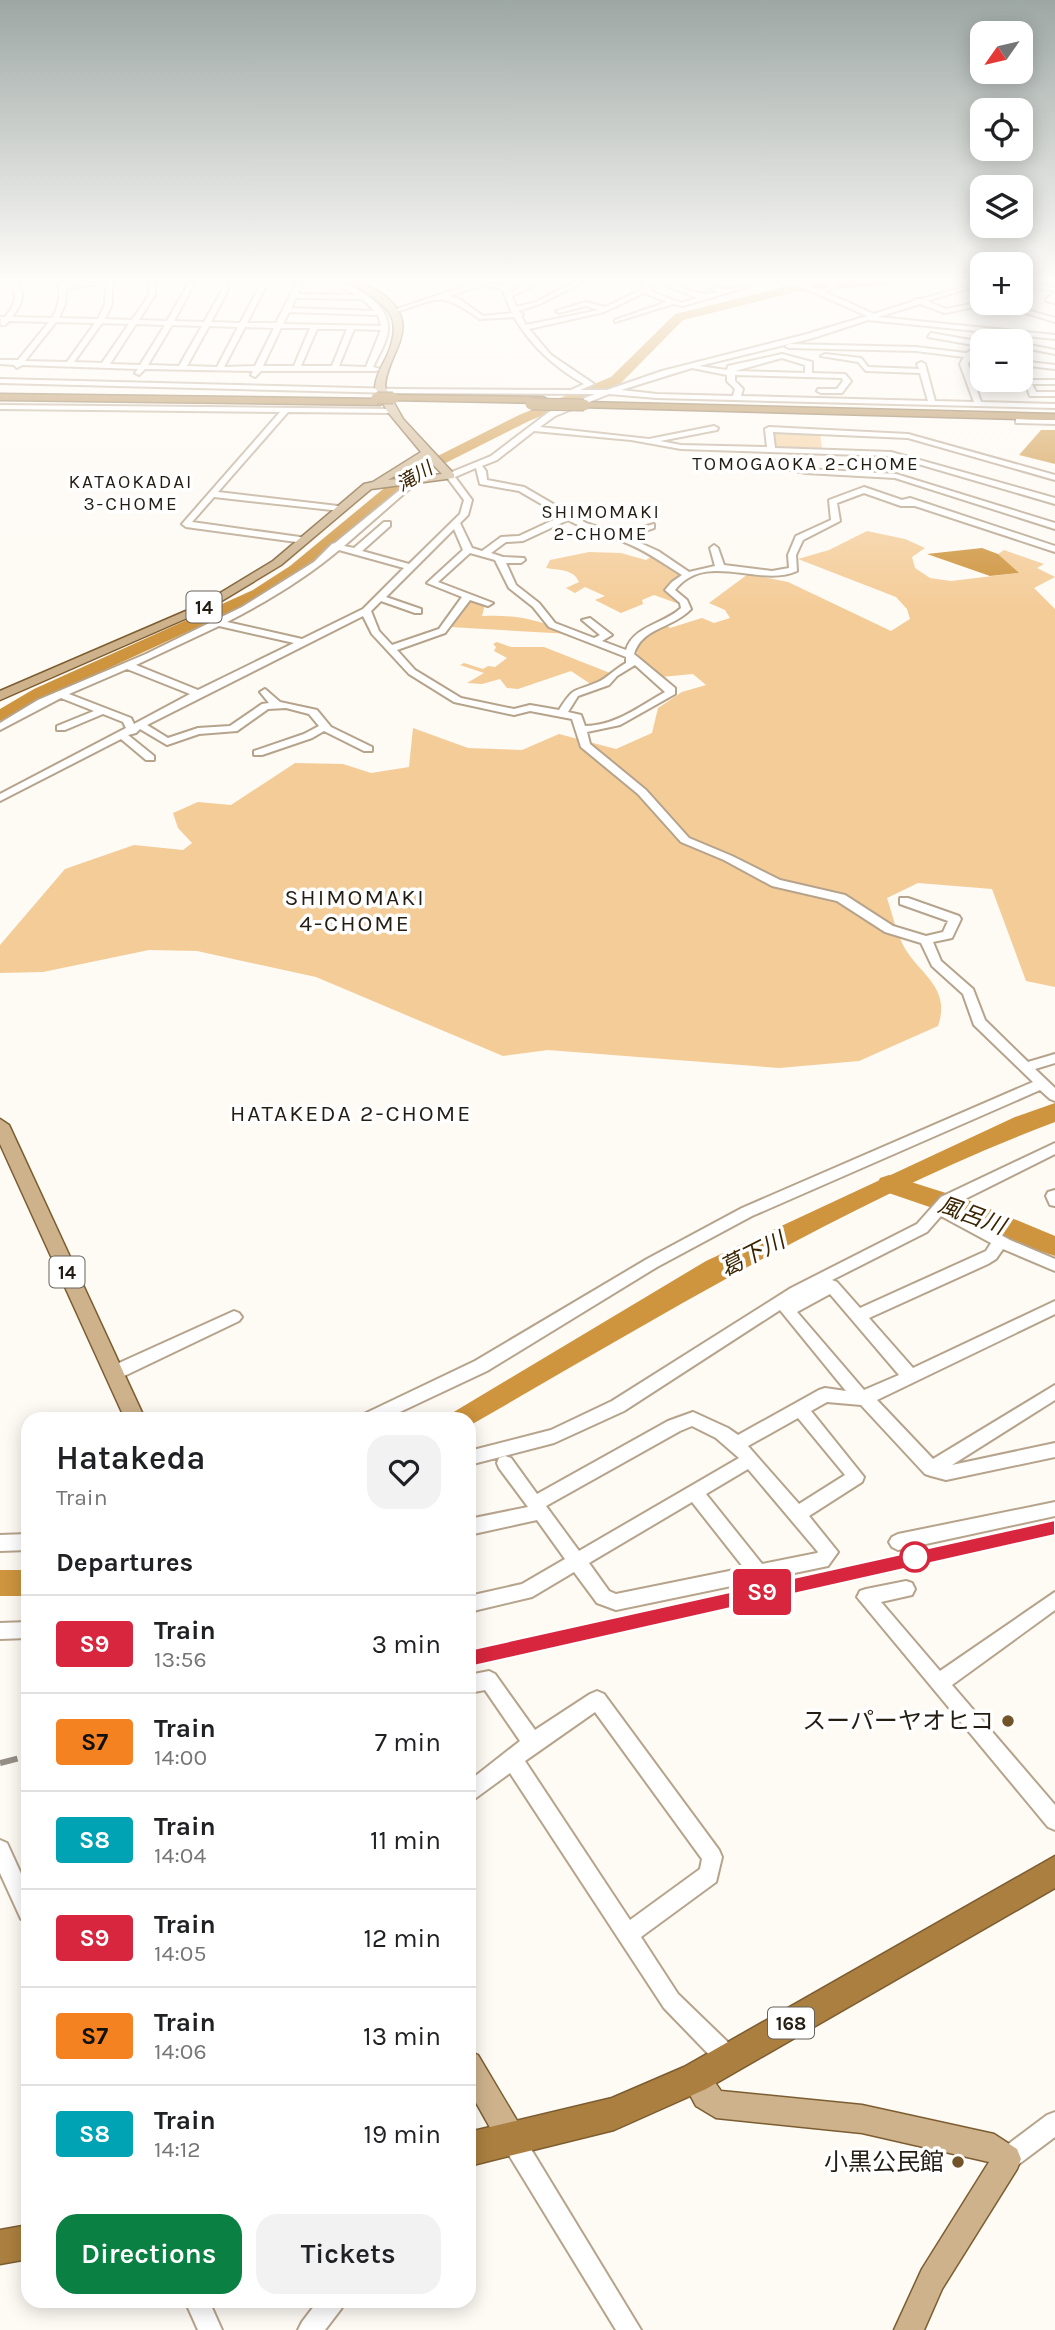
<!DOCTYPE html>
<meta charset="utf-8">
<style>
:root{--surface:#fff;--page:#f2f2f2;--text:#202124;--muted:#757577;--line:#e0e0e0;--accent:#0b8043}
body{margin:0;font-family:Karla,"Noto Sans JP",sans-serif;background:var(--page);color:var(--text);height:100vh;display:flex;flex-direction:column;font-size:26px;white-space:nowrap}
*{box-sizing:border-box;margin:0}
p{font-size:23px;color:var(--muted)}
.icon{flex:none;width:38px;height:38px;fill:none;stroke:currentColor;stroke-width:2;stroke-linecap:round;stroke-linejoin:round}
.map{position:relative;flex:1;overflow:hidden}
.drawer{position:absolute;left:21px;top:1412px;width:455px;height:896px;display:flex;flex-direction:column;background:var(--surface);border-radius:21px;box-shadow:0 4px 18px #0003}
.drawer>*{flex:none}
.badge{padding:0 14px;border-radius:5px;font-size:24px;line-height:46px}
.needle{width:46px;rotate:236deg}
.tools{position:absolute;left:970px;top:21px;display:grid;gap:14px}
.tools a{display:grid;place-items:center;width:63px;height:63px;border-radius:14px;background:var(--surface);box-shadow:0 4px 18px #0003;font-size:35px}
.map>.badge{position:absolute;translate:-50% -50%;box-shadow:0 0 0 4px #fff}
h2{padding:0 35px;font-size:26px;line-height:63px}
.round{display:grid;place-items:center;flex:none;width:74px;height:74px;border-radius:21px;background:var(--page)}
.head{display:flex;align-items:center;justify-content:space-between;height:119px;padding:0 35px}
h1{font-size:33px;font-weight:600;line-height:52px}
.primary-button{display:flex;gap:14px;margin-top:auto;padding:14px 35px}
.primary-button a{flex:1;height:80px;border-radius:21px;background:var(--accent);color:#fff;font-size:28px;font-weight:600;line-height:80px;text-align:center}
.primary-button a+a{background:var(--page);color:var(--text)}
ul{padding:0;list-style:none}
li{display:flex;align-items:center;gap:21px;height:98px;padding:0 35px;border-top:2px solid var(--line)}
li div{flex:1}
li b{display:block;font-size:26px}
li em{font-style:normal}
li .badge{min-width:77px;font-weight:700;text-align:center}
.map>svg:first-child{display:block}
.green{fill:#f4cc98}
.water{fill:#ce943e}
.lines{fill:none;stroke-linecap:round;stroke-linejoin:round}
.river{fill:#ce943e;fill-rule:evenodd}
.minor-casing{stroke:#b6a38b;stroke-width:4}
.major-casing{stroke:#7c5d30;stroke-width:3}
.highway-casing{stroke:#7c5d30;stroke-width:3}
.minor{fill:#fff;fill-rule:evenodd}
.major{fill:#cdb28c;fill-rule:evenodd}
.highway{fill:#ab7f3f;fill-rule:evenodd}
.rail-far1{stroke:#958f87;stroke-width:5;stroke-dasharray:14 14;stroke-linecap:butt}
.rail{stroke:#958f87;stroke-width:6;stroke-dasharray:18 18;stroke-linecap:butt}
.highway-bridge-casing{stroke:#7c5d30;stroke-width:13;stroke-linecap:butt}
.highway-bridge{stroke:#ab7f3f;stroke-width:11}
.line{fill:#d7263d;stroke:#fff;stroke-width:2}
.stop-dot{fill:#fff;stroke:#d7263d;stroke-width:3.5}
.poi-dot{fill:#735429;stroke:#fff;stroke-width:2.5}
.labels{text-anchor:middle;stroke-width:7;stroke-linejoin:round;paint-order:stroke}
.far-neighbourhood-label{font-size:19px;letter-spacing:2px;fill:#241d13;stroke:#fff}
.far-water-label{font-size:19px;font-style:italic;fill:#3b2400;stroke:#fff}
.shield{fill:#fff;stroke:#66615a;stroke-width:2}
.shield-label{font-size:19px;font-weight:bold;fill:#241d13}
.neighbourhood-label{font-size:23px;letter-spacing:2px;fill:#241d13;stroke:#fff}
.water-label{font-size:23px;font-style:italic;fill:#3b2400;stroke:#fff}
.near-poi-label{font-size:24px;fill:#241d13;stroke:#fff;text-anchor:end}
</style>
<div class="map">
<svg width="1055" height="2330" viewBox="0 0 1055 2330">
<rect width="100%" height="100%" fill="#fefaf4"/>
<g class="green">
<polygon points="771,430 820,434 822,448 774,447"/>
<path d="M867 531 905 539 925 548 912 557 915 568 930 578 951 581 1018 573 998 554 1004 550 1044 564 1037 568 1055 577 1034 588 1055 609V987L1026 981 992 889 918 883 887 898C892 913 896 931 903 945 917 973 952 986 938 1026L859 1061 779 1068 548 1050 503 1056 316 977 197 951 149 950 43 972 0 973V945L65 869 134 845 183 850 192 843 178 828 173 813 198 802 231 805 295 763 343 764 371 773 409 767 413 728 468 748 522 750 559 734 616 749 652 733 658 708 682 692 706 685 693 674 661 677 638 659 636 643 651 631 666 625 670 628 702 618 714 623 730 618 725 610 709 603 748 574 788 582 891 631 910 619 907 609 896 597 798 559 829 550Z"/>
<path d="M589 552 621 553 646 560 654 555 685 575 667 589 682 605 654 595 642 600 643 604 621 613 595 600 605 596 585 587 575 593 566 588 579 582C574 569 558 570 546 568L550 560Z"/>
<path d="M468 598 485 604 482 616C514 614 542 620 570 634L450 627Z"/>
<polygon points="497,642 511,647 544,647 610,673 605,681 592,685 571,671 518,689 507,688 500,679 482,684 467,683 484,673 460,665 464,663 483,669 488,666 495,667 507,658 494,651 496,647 493,644"/>
</g>
<g class="water">
<polygon points="1041,430 1055,430 1055,464 1019,455"/>
<polygon points="982,548 998,554 1019,573 990,576 927,554"/>
<path d="M1055 1103V1122C849 1200 659 1317 469 1426V1419H442L706 1261 1015 1117Z"/>
<rect x="0" y="1570" width="28" height="26"/>
</g>
<g class="lines">
<g class="river">
<polygon points="834,282 891,282 885,285 796,292 683,320 621,383 529,421 410,481 302,572 265,596 46,697 0,721 0,709 34,689 253,590 290,566 400,475 519,415 611,377 675,314 796,284"/>
<polygon points="889,1175 968,1200 1055,1236 1055,1256 1004,1239 950,1214 880,1190 877,1184 880,1178"/>
</g>
<g class="minor-casing">
<g id="minor">
<path d="M10 282H16C27 295 21 305 12 317L52 318C59 306 61 296 58 282L65 284 112 282V304L105 319 132 320 149 295 150 282H156L155 295 139 320 167 321 189 282H195L174 321 204 322 221 292 223 282H229L227 292 211 322 240 323 262 282H268L247 323H276L297 282H303L298 294 356 295 331 282C351 282 387 302 388 326 389 339 379 354 373 367L380 369 376 371H261L255 377 251 375 253 371 145 369 139 375 135 373 138 369 22 365 17 368 14 365 0 364V360H18L49 322 9 321 5 325H1L0 317H5C15 305 19 295 10 282ZM106 284 105 304 98 319 59 318 65 304 66 288ZM296 298 362 299 375 311 291 308ZM289 312 378 315 381 326 283 324ZM56 322 95 323 67 362 25 361ZM102 323 129 324 102 363 74 362ZM136 324 165 325 140 365 110 364ZM172 325 202 326 179 366 148 365ZM209 326 238 327 217 367 187 366ZM245 327 274 328 255 366 224 367ZM281 328H310L294 366H263ZM317 329H347L332 366H301ZM354 329 381 330 366 367 339 366Z"/>
<path d="M474 282 507 286 510 292 533 282H541L512 296 516 307 536 302 575 282H583L540 304 518 311 523 314 521 316 526 325 599 310 586 306 559 313 556 311 586 302 605 307 645 288 639 282H646L653 288 650 291 681 303 697 298 657 282C681 282 694 299 718 292L695 282C706 282 713 288 723 289 736 291 751 282 764 282L683 306 673 304 615 322V320L667 302 644 293 604 312 529 329 551 355 594 384 580 390H607L662 371 807 334 867 316 797 285 786 287 777 282H801L819 290 826 288 830 282H836L830 290 825 292 874 314 914 301 915 299H921L982 282V284L927 301 946 309 982 302 990 303 989 304 945 313 920 304 878 317 1055 335V339L868 320 813 338 699 366 727 370 728 366 782 354 812 362V373L845 374 851 381 842 393H821L817 391 818 389H837L843 381 842 378 735 375V381L743 389 741 396 928 401 920 373 866 371 858 362 821 356 825 354 861 358 868 367 919 369 917 364 921 362 925 364 935 401 974 402 960 364 964 357 916 351 789 348 785 346 789 344 916 347 966 353 979 346 928 337 931 333 982 342V350L974 354 982 355V359L971 358 968 364 981 402 1055 404V408L657 398 609 394 555 416 540 427 649 439 714 426 718 428 717 430 660 441 681 445 767 447 765 429 769 427 908 434 1055 475V480L908 438 773 432 775 448 891 452 1055 498V504L891 456 681 449 631 440 534 431 497 460 482 466 486 471 487 480 524 487 586 523 618 534 654 524V528L627 537 658 551 689 572 715 566 710 548 714 545 718 548 724 565 772 571 789 568 788 555 796 536 831 520 829 500 864 487 902 500 910 498 1055 546V552L915 506H901L864 493 837 503 840 521 803 540 796 555 797 571C759 588 706 550 675 590L687 600 691 609C672 629 642 627 634 654L675 688V694L620 725 587 732 590 744 646 790 689 838 732 856 780 880 845 895 893 926 926 936 943 932 948 921 900 904V898H908L959 916 961 919 952 938 933 942 941 961 973 989 985 1020 1028 1062 1055 1054V1063L1035 1069 1055 1088V1101L1050 1099 1040 1090 752 1216 657 1267 487 1371 385 1419H362L364 1414 475 1361 647 1259 742 1208 1033 1082 974 1025 963 994 932 966 921 943 885 932 837 901 772 886 724 860 681 842 638 794 581 747 572 719 530 711 514 715 454 702 409 674 372 634 363 616 147 725 168 738 198 728 230 726 262 704 269 703 260 692 265 689 280 702 317 710 331 727 372 747V751H364L324 731 312 738 262 755H254V751L304 734 319 726 309 714 286 708 268 709 237 731 199 734 167 745 140 729 136 733 128 735 154 756V760H146L121 739 0 801V794L126 728 123 722 103 714 65 730H57V726L94 711 61 698 0 730V723L38 700 146 654 242 607 314 562 332 544 335 543 412 480 416 482 415 484 344 546 354 548 384 522H390V526L362 551 409 564 460 514 464 500 446 476 447 474 491 456 549 412 595 394 398 393 0 383V379L398 389 571 390 584 384C554 367 531 346 514 317L480 319C439 291 441 298 396 312L391 311 475 283ZM483 285 502 289 512 313 483 316 459 299 449 296ZM782 358 805 365V373L735 371ZM692 368 727 375V381L735 389 733 396 657 394 621 390ZM476 468 480 484 519 491 562 516 519 536 501 537 482 551 472 548 460 523 468 515 472 500 455 477ZM568 520C586 530 605 535 624 542 645 550 663 563 682 575L672 582 665 590 680 603 681 608C664 624 633 626 626 650L602 641 612 635 590 618 582 620 600 635 594 638 555 623 539 603 516 585 506 563H521L525 560 524 558 503 557 491 553 506 542 523 541ZM454 529 463 550 427 583 462 597 439 629 392 645 379 631 371 611 381 601 415 613H421V609L386 597ZM339 550 404 568 363 609 302 639 227 622C266 602 306 578 339 550ZM470 553 495 560 509 588 533 607 549 627 626 657V663C616 668 606 679 598 682 573 693 575 685 559 710L530 705 514 709 461 698 415 670 397 650 445 633 470 600 488 606 493 603 438 582ZM219 626 294 643 198 690 136 665ZM635 665 665 692C640 706 615 726 585 726L581 715 568 712 578 696 609 685 617 676ZM127 669 190 694 134 724 131 718 69 694Z"/>
<polygon points="1020,282 1055,287 1055,291 1020,284"/>
<polygon points="1055,292 1055,303 1046,301 1046,299"/>
<polygon points="993,303 1003,303 1055,318 1055,322"/>
<polygon points="1020,343 1055,350 1055,354 1020,347"/>
<polygon points="1020,361 1055,365 1055,369 1020,365"/>
<polygon points="1024,380 1055,380 1055,384 1032,384 1036,392 1055,392 1055,396 1030,396"/>
<polygon points="0,405 393,409 397,411 393,413 288,412 218,492 338,506 342,509 341,511 214,497 192,522 307,538 308,540 304,543 186,527 182,524 280,412 0,409"/>
<polygon points="1016,419 1055,420 1055,424 1019,423 1016,423"/>
<polygon points="772,459 777,462 806,469 896,474 1055,523 1055,529 895,478 806,473 770,466 768,461"/>
<path d="M1055 1143V1154L949 1207 1010 1240 1055 1259V1271L1003 1249 996 1259 988 1264 869 1318 913 1368 1055 1301V1314L877 1400 933 1459 1055 1385V1400L952 1465 1055 1443V1457L946 1480 931 1476 925 1474 861 1405 827 1402 811 1411 864 1477 862 1482 809 1516 838 1552 828 1566 616 1610 597 1603 574 1572 532 1597 469 1612V1596L522 1584 565 1559 537 1520 469 1535V1519L528 1507 499 1468 497 1463 499 1458 505 1456 511 1458 537 1494 668 1421 693 1412 728 1428 738 1435 819 1390 825 1388 846 1391 780 1310 624 1411 554 1443 469 1465V1451L551 1430 612 1401 791 1288 917 1224 941 1197ZM941 1216 991 1243 986 1251 860 1308 837 1282 832 1280 927 1232ZM830 1294 899 1375 864 1390 797 1312ZM798 1418 845 1475 799 1504 748 1446ZM692 1426 716 1438 739 1458 579 1551 546 1506 680 1431ZM748 1469 818 1552 817 1553 762 1564 706 1494ZM692 1502 744 1568 616 1594 609 1591 589 1563Z"/>
<polygon points="1055,1190 1055,1206 1050,1205 1046,1196 1048,1192"/>
<polygon points="234,1311 239,1313 242,1317 239,1321 120,1378 114,1379 108,1378 106,1373 108,1368"/>
<polygon points="1055,1502 1055,1516 898,1550 892,1547 889,1542 892,1537 898,1534"/>
<polygon points="28,1534 28,1550 0,1551 0,1535"/>
<polygon points="906,1581 912,1583 915,1589 912,1595 881,1602 940,1671 1055,1592 1055,1610 952,1685 1055,1805 1055,1830 1048,1827 857,1597 860,1591 866,1589"/>
<polygon points="28,1622 28,1638 0,1639 0,1623"/>
<path d="M489 1671 495 1674 535 1730 590 1694 597 1691 604 1694 719 1850 722 1857 716 1882 641 1937 678 1994 737 2051 740 2059 737 2067 729 2070 721 2067 664 2008 510 1773 469 1803V1781L520 1741 485 1690 469 1693V1675ZM595 1712 702 1859 700 1869 630 1920 525 1761Z"/>
<polygon points="0,1840 7,1843 28,1889 28,1922 21,1919 0,1873"/>
<polygon points="1055,2112 1055,2137 1015,2167 1007,2170 999,2167 996,2159 999,2151 1047,2115"/>
<polygon points="512,2128 520,2131 641,2330 616,2330 504,2147 501,2139 504,2131"/>
<polygon points="185,2301 209,2301 222,2330 198,2330"/>
<polygon points="318,2301 345,2301 341,2309 325,2330 298,2330 302,2322"/>
</g>
</g>
<g class="major-casing">
<g id="major">
<path d="M350 282C363 282 374 288 385 296 424 328 386 353 385 387L403 419 454 474V478L371 489 281 565 210 608 0 700V691L202 604 273 561 364 484 373 482 421 452 387 411 375 387C376 375 382 366 387 356 407 309 380 305 350 282ZM426 457 442 474 388 480Z"/>
<polygon points="0,1119 9,1125 145,1419 125,1419 0,1144"/>
<polygon points="469,2051 478,2055 522,2129 526,2139 522,2149 512,2153 502,2149 469,2090"/>
<polygon points="695,2064 705,2068 721,2091 862,2105 994,2134 1017,2149 1021,2159 1017,2169 942,2289 924,2330 894,2330 922,2269 989,2162 862,2133 716,2118 696,2106 681,2078 685,2068"/>
</g>
</g>
<g class="highway-casing">
<g id="highway">
<polygon points="0,394 380,399 386,402 380,405 0,400"/>
<polygon points="393,395 543,397 549,400 543,403 389,400 387,398"/>
<polygon points="584,402 1055,414 1055,420 580,407 578,405"/>
<polygon points="1055,1856 1055,1888 706,2089 614,2130 469,2166 469,2132 612,2098 684,2067"/>
<polygon points="28,2225 28,2259 0,2264 0,2230"/>
</g>
</g>
<use href="#minor" class="minor"/>
<use href="#major" class="major"/>
<use href="#highway" class="highway"/>
<polyline class="rail-far1" points="469,1658 1055,1527"/>
<polyline class="rail" points="0,1763 28,1756"/>
<g class="highway-bridge-casing">
<g id="highway-bridge">
<polyline points="377,398 393,398"/>
<polyline points="531,404 584,405"/>
</g>
</g>
<use href="#highway-bridge" class="highway-bridge"/>
</g>
<linearGradient id="sky" x2="0" y2="1"><stop stop-color="#9da7a4"/><stop offset="0.46" stop-color="#fffdfa"/><stop offset="1" stop-color="#fffdfa" stop-opacity="0"/></linearGradient>
<rect width="1055" height="608" fill="url(#sky)"/>
<polygon class="line" points="1055,1520 1055,1535 469,1667 463,1664 460,1658 463,1652 469,1650"/>
<circle class="stop-dot" cx="915" cy="1557" r="14"/>
<g class="poi-dot">
<circle cx="1008" cy="1721" r="7"/>
<circle cx="958" cy="2162" r="7"/>
</g>
<g class="labels">
<g class="far-neighbourhood-label">
<text x="806" y="470">TOMOGAOKA 2-CHOME</text>
<text x="131" y="488">KATAOKADAI<tspan x="131" dy="22">3-CHOME</tspan></text>
<text x="601" y="518">SHIMOMAKI<tspan x="601" dy="22">2-CHOME</tspan></text>
</g>
<g class="far-water-label">
<text transform="translate(414 476) rotate(-31)" y="7">滝川</text>
</g>
<g class="shield">
<rect x="186.5" y="591.5" width="35" height="31" rx="5"/>
<rect x="49.5" y="1256.5" width="35" height="31" rx="5"/>
<rect x="768" y="2007.5" width="46" height="31" rx="5"/>
</g>
<g class="shield-label">
<text x="204" y="614">14</text>
<text x="67" y="1279">14</text>
<text x="791" y="2030">168</text>
</g>
<g class="neighbourhood-label">
<text x="355" y="905">SHIMOMAKI<tspan x="355" dy="26">4-CHOME</tspan></text>
<text x="351" y="1121">HATAKEDA 2-CHOME</text>
</g>
<g class="water-label">
<text transform="translate(972 1215) rotate(20)" y="8">風呂川</text>
<text transform="translate(752 1254) rotate(-27)" y="8">葛下川</text>
</g>
<g class="near-poi-label">
<text x="994" y="1729">スーパーヤオヒコ</text>
<text x="944" y="2170">小黒公民館</text>
</g>
</g>
</svg>
<div class="tools">
<a><svg class="needle" viewBox="-14 -14 28 28"><path d="M0-13l5 13h-10z" fill="#e53935"/><path d="M0 13l5-13h-10z" fill="#757577"/></svg></a>
<a><svg class="icon" aria-label="locate" viewBox="0 0 24 24"><circle cx="12" cy="12" r="6"/><path d="M12 2v4M12 18v4M2 12h4M18 12h4"/></svg></a>
<a><svg class="icon" aria-label="layers" viewBox="0 0 24 24"><path d="M12 4l9 5-9 5-9-5zM3 14l9 5 9-5"/></svg></a>
<a>+</a>
<a>−</a>
</div>
<b class="badge" style="left:762px;top:1592px;background:#d7263d;color:#fff">S9</b>
<section class="drawer">
<div class="head"><div><h1>Hatakeda</h1><p>Train</p></div><a class="round"><svg class="icon" aria-label="heart" viewBox="0 0 24 24"><path d="M12 20l-8-8c-3-5 5-10 8-4 3-6 11-1 8 4z"/></svg></a></div>
<h2>Departures</h2>
<ul>
<li><span class="badge" style="background:#d7263d;color:#fff">S9</span><div><b>Train</b><p>13:56</p></div><em>3 min</em></li>
<li><span class="badge" style="background:#f58220;color:#111">S7</span><div><b>Train</b><p>14:00</p></div><em>7 min</em></li>
<li><span class="badge" style="background:#00a3b4;color:#fff">S8</span><div><b>Train</b><p>14:04</p></div><em>11 min</em></li>
<li><span class="badge" style="background:#d7263d;color:#fff">S9</span><div><b>Train</b><p>14:05</p></div><em>12 min</em></li>
<li><span class="badge" style="background:#f58220;color:#111">S7</span><div><b>Train</b><p>14:06</p></div><em>13 min</em></li>
<li><span class="badge" style="background:#00a3b4;color:#fff">S8</span><div><b>Train</b><p>14:12</p></div><em>19 min</em></li>
</ul>
<div class="primary-button"><a>Directions</a><a>Tickets</a></div>
</section>
</div>
